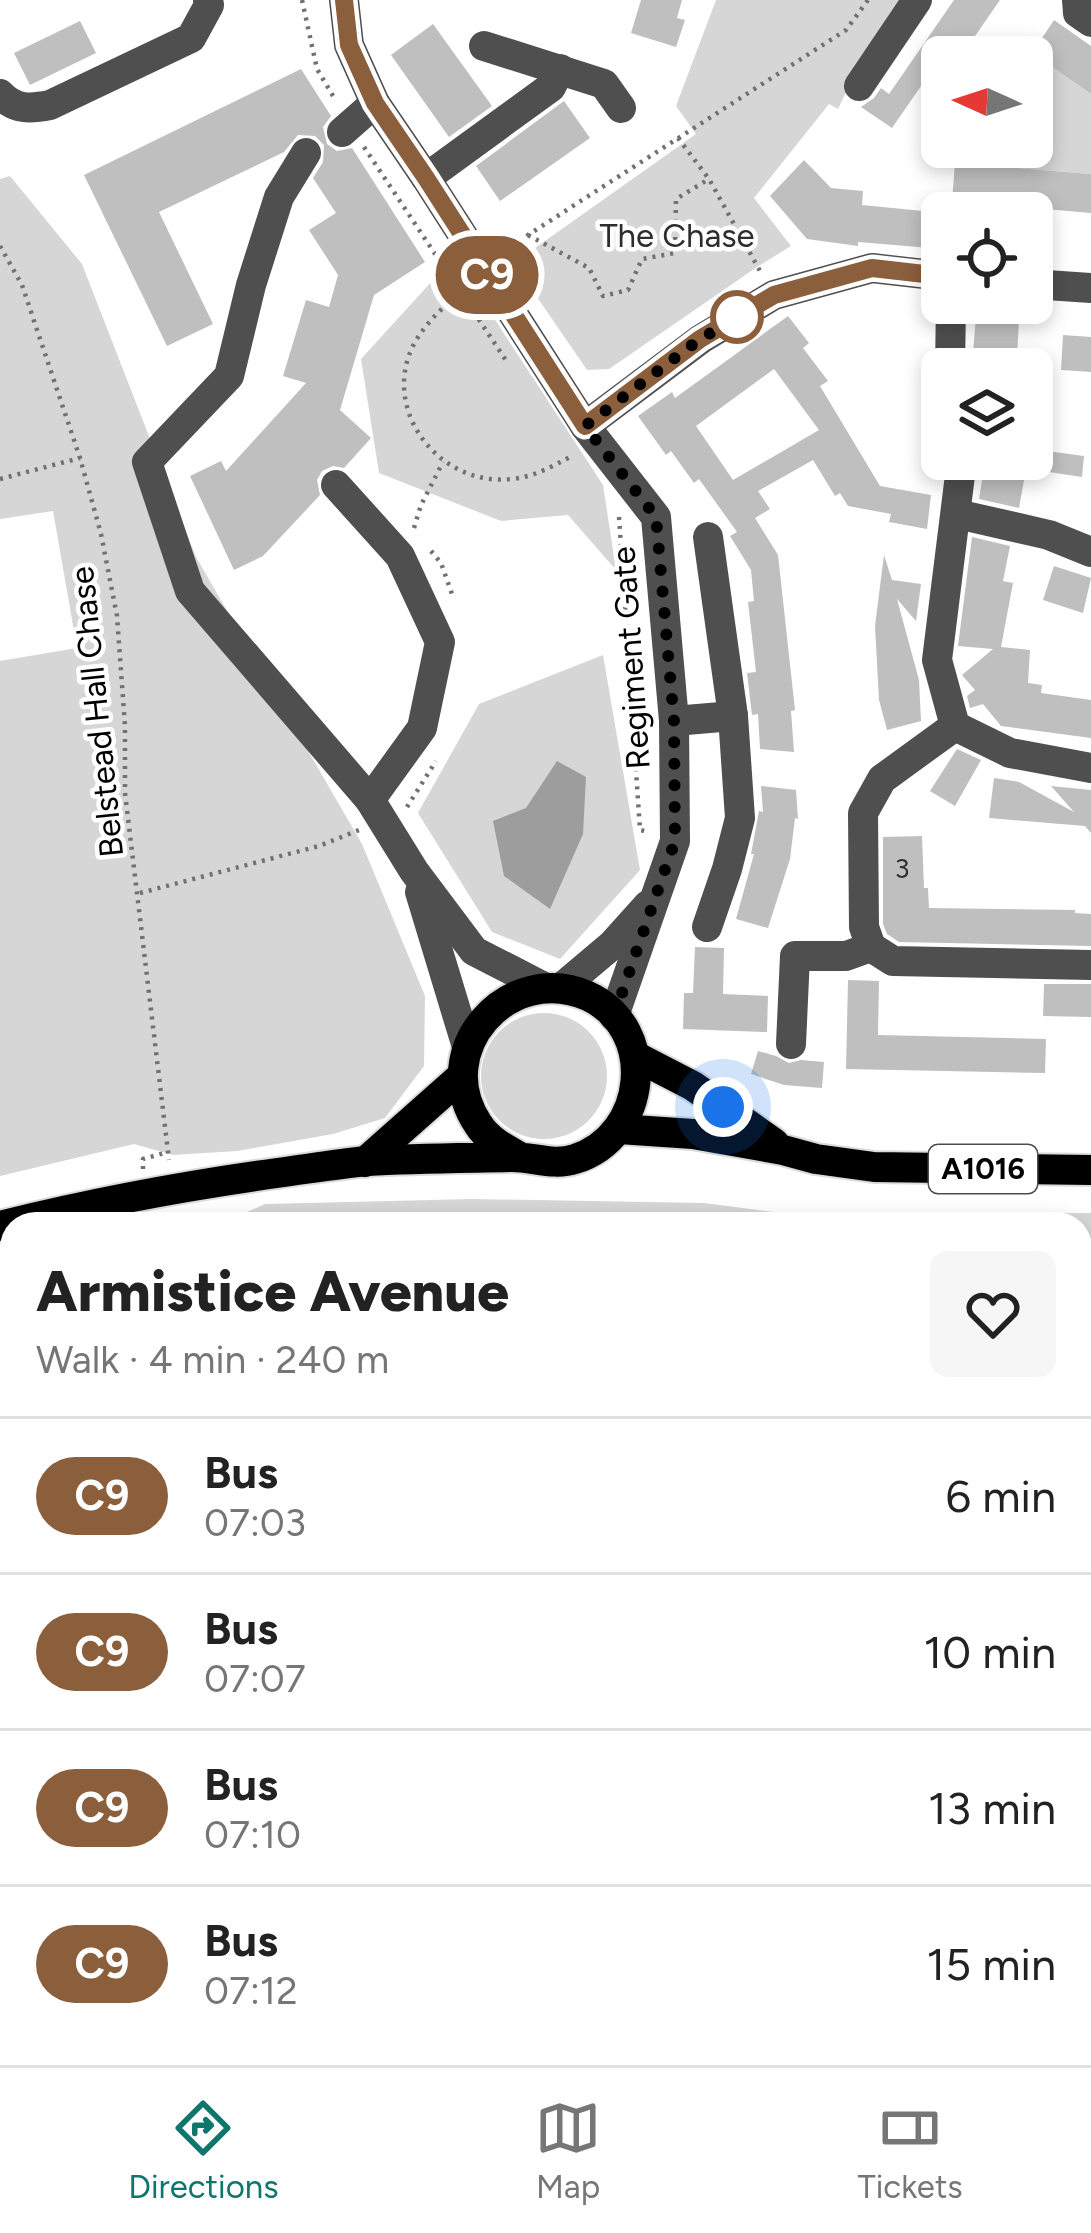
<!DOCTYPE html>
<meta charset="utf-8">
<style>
:root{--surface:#fff;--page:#f6f6f6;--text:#222;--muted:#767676;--line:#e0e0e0;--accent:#0f766e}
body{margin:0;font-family:Figtree,sans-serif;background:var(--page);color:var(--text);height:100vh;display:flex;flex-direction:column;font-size:45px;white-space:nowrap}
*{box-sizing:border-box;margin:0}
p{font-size:39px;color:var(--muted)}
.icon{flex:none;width:66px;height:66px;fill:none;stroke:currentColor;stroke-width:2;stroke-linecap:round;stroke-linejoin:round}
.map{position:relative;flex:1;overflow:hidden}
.side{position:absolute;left:0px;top:1212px;width:1092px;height:855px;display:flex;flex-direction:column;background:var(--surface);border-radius:36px 36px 0 0;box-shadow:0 6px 18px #0003}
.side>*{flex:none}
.badge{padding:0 24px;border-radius:39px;font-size:42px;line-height:78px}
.needle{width:78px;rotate:273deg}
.fabs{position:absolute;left:921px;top:36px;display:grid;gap:24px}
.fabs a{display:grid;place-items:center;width:132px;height:132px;border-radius:18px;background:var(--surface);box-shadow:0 6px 18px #0003;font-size:60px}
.you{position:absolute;width:60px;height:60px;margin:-30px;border:9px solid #fff;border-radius:50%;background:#1a73e8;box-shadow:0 0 0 18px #1a73e833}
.map>.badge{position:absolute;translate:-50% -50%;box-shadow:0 0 0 6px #fff}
.round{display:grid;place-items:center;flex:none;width:126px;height:126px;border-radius:18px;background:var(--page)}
.overview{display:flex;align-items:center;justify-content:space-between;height:204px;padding:0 36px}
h1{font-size:57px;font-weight:800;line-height:90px}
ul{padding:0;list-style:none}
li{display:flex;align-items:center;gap:36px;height:156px;padding:0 36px;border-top:3px solid var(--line)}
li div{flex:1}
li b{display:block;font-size:45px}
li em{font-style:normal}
li .badge{min-width:132px;font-weight:700;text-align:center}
.tabs{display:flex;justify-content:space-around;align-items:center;height:168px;border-top:3px solid var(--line);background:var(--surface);font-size:33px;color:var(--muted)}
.tabs a{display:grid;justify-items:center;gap:6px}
.tabs .current{color:var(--accent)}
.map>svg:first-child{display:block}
.green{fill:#d6d6d6}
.water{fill:#9d9d9d}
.building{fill:#bfbfbf;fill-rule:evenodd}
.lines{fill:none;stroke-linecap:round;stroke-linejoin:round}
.major-casing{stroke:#dbdbdb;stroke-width:34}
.path{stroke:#717171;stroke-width:4.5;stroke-dasharray:3 6;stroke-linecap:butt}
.minor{stroke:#4f4f4f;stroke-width:30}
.major{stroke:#000;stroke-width:30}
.line-casing{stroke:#fff;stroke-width:27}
.line{stroke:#8b5e3c;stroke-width:18}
.walk{stroke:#000;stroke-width:12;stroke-dasharray:0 21.6}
.stop-dot{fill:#fff;stroke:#8b5e3c;stroke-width:6}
.labels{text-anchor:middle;stroke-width:9;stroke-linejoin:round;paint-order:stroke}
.number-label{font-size:27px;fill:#303030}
.shield{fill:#fff;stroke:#4c4c4c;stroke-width:3}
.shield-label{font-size:30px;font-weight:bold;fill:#000}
.park-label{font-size:33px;fill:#2d2d2d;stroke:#fff}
.street-label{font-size:33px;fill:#000;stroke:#fff}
</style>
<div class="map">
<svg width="1091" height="2065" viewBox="0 0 1091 2065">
<rect width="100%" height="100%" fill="#fff"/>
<g class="green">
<polygon points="716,0 905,0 857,69 838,109 829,104 754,198 791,246 757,267 609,369 587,370 526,281 535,248 696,134 676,106"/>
<polygon points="1032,53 1091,94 1091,174 955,163 957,147 1032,147 1032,57 1029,57"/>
<polygon points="10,176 82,264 196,557 362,844 425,996 424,1066 385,1118 333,1134 237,1151 173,1155 134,1144 0,1176 0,661 77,648 53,511 0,519 0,179"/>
<polygon points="454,257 603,485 616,570 568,515 501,521 379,473 361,359"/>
<polygon points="603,655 640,870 560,959 492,932 418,813 479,704"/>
<circle cx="544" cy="1076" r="63"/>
<polygon points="472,1199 704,1203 798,1215 1091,1213 1091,1711 1080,1704 1080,1224 220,1224 265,1204"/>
<polygon points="12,1265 12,1487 0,1488 0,1268"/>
<polygon points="709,2055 920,2055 918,2065 711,2065"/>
</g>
<polygon class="water" points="557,761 586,777 583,834 550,909 504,876 493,821 526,808"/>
<g class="building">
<polygon points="641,0 682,0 677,18 685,20 676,47 631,33"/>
<polygon points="954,0 1000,0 964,52 942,37 942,100 921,86 892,128 861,107 874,98 881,88 889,94"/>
<polygon points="1054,20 1091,46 1091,94 1032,53"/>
<polygon points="80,21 96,53 30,85 14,53"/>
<polygon points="433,24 492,106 449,137 391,55"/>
<polygon points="301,69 331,116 323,127 327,144 337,151 352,148 425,262 374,295 340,410 371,438 344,468 333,466 322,471 317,480 320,495 263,556 234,570 190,476 221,461 226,471 306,383 283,376 306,300 329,307 338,275 309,230 336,213 313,178 323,162 324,145 315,136 298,135 284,152 159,212 213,324 167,346 84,175"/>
<polygon points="564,101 590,138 500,201 476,166"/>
<polygon points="804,160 831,188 863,191 862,205 933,212 930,248 858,242 858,246 807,239 770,196"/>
<polygon points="955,163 1091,174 1091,213 952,201"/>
<path d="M788 316 809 343 803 348 828 381 820 386 880 486 931 495 927 529 889 522 891 514 848 506 840 493 835 496 813 460 758 491 770 509 755 518 778 555 795 710 791 711 794 752 760 749 758 714 752 715 747 673 756 672 748 602 754 601 751 570 730 536 737 532 699 479 694 483 671 451 666 455 638 416 672 392 675 398ZM774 369 819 430 733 480 696 426Z"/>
<polygon points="976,316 1019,319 1017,357 973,353"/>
<polygon points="1063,335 1091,337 1091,372 1061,370"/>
<polygon points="1032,449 1084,456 1082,477 997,464 998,459 1032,459"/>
<polygon points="985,462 1026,469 1019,508 979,499"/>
<polygon points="972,537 1010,546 1003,581 1013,583 1001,647 1030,650 1028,683 1042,685 1041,693 1091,700 1091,738 1001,726 983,704 970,708 967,696 975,690 962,675 993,649 958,646"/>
<polygon points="884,555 892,580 921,584 916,621 897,599 919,680 921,721 887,730 879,700 875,626"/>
<polygon points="1054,566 1091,578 1083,613 1043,600"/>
<polygon points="957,749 981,760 955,806 930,791"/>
<polygon points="994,778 1019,782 1074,812 1051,786 1091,790 1091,833 1085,826 989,818"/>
<polygon points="761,786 796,790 798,819 795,818 790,859 768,928 736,919 754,854 751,854 759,811 763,812"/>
<polygon points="922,836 924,888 928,888 929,908 1075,910 1075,913 1091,914 1091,946 899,942 887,934 883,924 883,837"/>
<polygon points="695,947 724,948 723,994 768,996 767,1032 683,1029 684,993 693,993"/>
<polygon points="848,980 879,981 878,1035 1046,1039 1045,1073 846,1069"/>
<polygon points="1044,984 1091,984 1091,1017 1043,1016"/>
<polygon points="758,1051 776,1056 789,1063 801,1060 824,1062 822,1088 784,1085 751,1074"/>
</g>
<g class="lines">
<g class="major-casing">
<g id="major">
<polyline points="635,1056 693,1086 774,1143"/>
<polyline points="619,1129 693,1134 783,1150 816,1159 874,1167 1091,1170"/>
<polyline points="365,1162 462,1076"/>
<path d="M0 1226C92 1203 183 1186 277 1173 307 1169 337 1164 367 1161 415 1158 464 1158 512 1157 534 1157 553 1166 575 1159 648 1136 659 1029 588 996 508 961 429 1051 478 1124 488 1140 504 1148 520 1157"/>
</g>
</g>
<g class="path">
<polyline points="302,0 317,69 336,101"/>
<polyline points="678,138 709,179 760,271"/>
<polyline points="364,147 507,362"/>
<polyline points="528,235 589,268 603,296 628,290 642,259 675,253 676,199 709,179"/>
<polyline points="0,246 22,285 80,458 101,534 117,616 125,726 125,793 169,1160"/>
<polyline points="511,258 528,235 846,30 868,0"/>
<path d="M462 291C443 307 423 325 412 348 382 413 441 487 511 479 534 477 551 467 572 456"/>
<polyline points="0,479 80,458"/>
<polyline points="619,517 640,830 645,831"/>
<polyline points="414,528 421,505 443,462"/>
<polyline points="431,551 441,563 452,594"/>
<polyline points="407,807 436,761"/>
<polyline points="140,893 319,846 359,830"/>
<polyline points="143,1169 143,1159 168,1152"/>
<polyline points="747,2065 754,2055"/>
</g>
<g class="minor">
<polyline points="344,0 349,45 375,103 426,178 585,426 656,517 674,721 675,841 614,1016"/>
<polyline points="1077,0 1078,13 1091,22"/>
<polyline points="484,46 604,84 621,108"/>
<polyline points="859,86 917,0"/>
<path d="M0 94C15 110 30 109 50 105L191 38 209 5 208 0"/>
<polyline points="342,132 375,103"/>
<polyline points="306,153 279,197 251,285 229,376 147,462 190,591 370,800 414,871 474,951 546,988"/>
<polyline points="426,178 551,87 560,69"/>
<polyline points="1032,284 1091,288"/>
<polyline points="950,369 951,303"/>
<polyline points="585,426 701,339 774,295 872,268 942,276"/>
<polyline points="962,459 937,660 955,726 1010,753 1091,768"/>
<polyline points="336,485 400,556 440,642 422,728 370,800"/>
<polyline points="957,514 1049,535 1091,552"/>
<polyline points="674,721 733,716"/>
<polyline points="955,726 882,779 863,813 864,927 871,947 893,961 1091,965"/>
<polyline points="420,892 467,1047"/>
<polyline points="707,927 727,869 740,818 733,716 708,537"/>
<polyline points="561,988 612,945 648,905"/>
<polyline points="791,1044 795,956 846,956 871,947"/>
<polyline points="1080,1516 1091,1517"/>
<polyline points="0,1521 12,1520"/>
</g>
<use href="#major" class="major"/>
</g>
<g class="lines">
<g class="line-casing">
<polyline id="line" points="344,0 349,45 375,103 426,178 585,426 700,339 774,295 872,268 942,276"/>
</g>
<use href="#line" class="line"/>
<polyline class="walk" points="723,1107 693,1086 635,1056 628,1034 614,1016 675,841 674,721 656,517 585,426 700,339 740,316 737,317"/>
</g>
<circle class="stop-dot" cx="737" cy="317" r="24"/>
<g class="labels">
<g class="number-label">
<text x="902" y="878">3</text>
</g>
<rect class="shield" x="929" y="1145" width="108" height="48" rx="9"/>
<g class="shield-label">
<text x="983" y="1179">A1016</text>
</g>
<g class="park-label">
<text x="677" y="247">The Chase</text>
</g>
<g class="street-label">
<text transform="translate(630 658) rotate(-94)" y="12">Regiment Gate</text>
<text transform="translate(96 712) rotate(-96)" y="12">Belstead Hall Chase</text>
</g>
</g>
</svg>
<div class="fabs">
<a><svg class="needle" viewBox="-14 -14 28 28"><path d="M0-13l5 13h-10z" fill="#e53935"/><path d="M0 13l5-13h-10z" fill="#767676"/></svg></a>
<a><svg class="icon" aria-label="locate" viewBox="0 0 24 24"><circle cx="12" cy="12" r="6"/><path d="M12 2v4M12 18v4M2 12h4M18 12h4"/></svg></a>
<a><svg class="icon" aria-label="layers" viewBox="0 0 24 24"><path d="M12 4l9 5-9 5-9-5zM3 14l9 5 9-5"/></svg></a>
</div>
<div class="you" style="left:723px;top:1107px"></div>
<b class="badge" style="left:487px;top:275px;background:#8b5e3c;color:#fff">C9</b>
<section class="side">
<div class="overview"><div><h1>Armistice Avenue</h1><p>Walk · 4 min · 240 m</p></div><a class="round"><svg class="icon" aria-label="heart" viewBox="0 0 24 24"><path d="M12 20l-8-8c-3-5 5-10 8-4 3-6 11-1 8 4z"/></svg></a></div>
<ul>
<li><span class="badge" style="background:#8b5e3c;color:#fff">C9</span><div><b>Bus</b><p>07:03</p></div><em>6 min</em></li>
<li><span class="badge" style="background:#8b5e3c;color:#fff">C9</span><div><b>Bus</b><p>07:07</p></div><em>10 min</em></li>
<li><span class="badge" style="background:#8b5e3c;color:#fff">C9</span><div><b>Bus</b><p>07:10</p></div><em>13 min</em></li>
<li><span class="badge" style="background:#8b5e3c;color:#fff">C9</span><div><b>Bus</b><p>07:12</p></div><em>15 min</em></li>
</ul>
</section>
</div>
<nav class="tabs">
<a class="current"><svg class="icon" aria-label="directions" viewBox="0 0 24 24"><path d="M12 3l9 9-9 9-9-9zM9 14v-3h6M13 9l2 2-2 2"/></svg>Directions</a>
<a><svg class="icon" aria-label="map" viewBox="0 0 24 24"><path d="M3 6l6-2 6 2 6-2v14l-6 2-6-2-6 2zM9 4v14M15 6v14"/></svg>Map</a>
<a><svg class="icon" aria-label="tickets" viewBox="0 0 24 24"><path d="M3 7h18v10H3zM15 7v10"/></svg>Tickets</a>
</nav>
